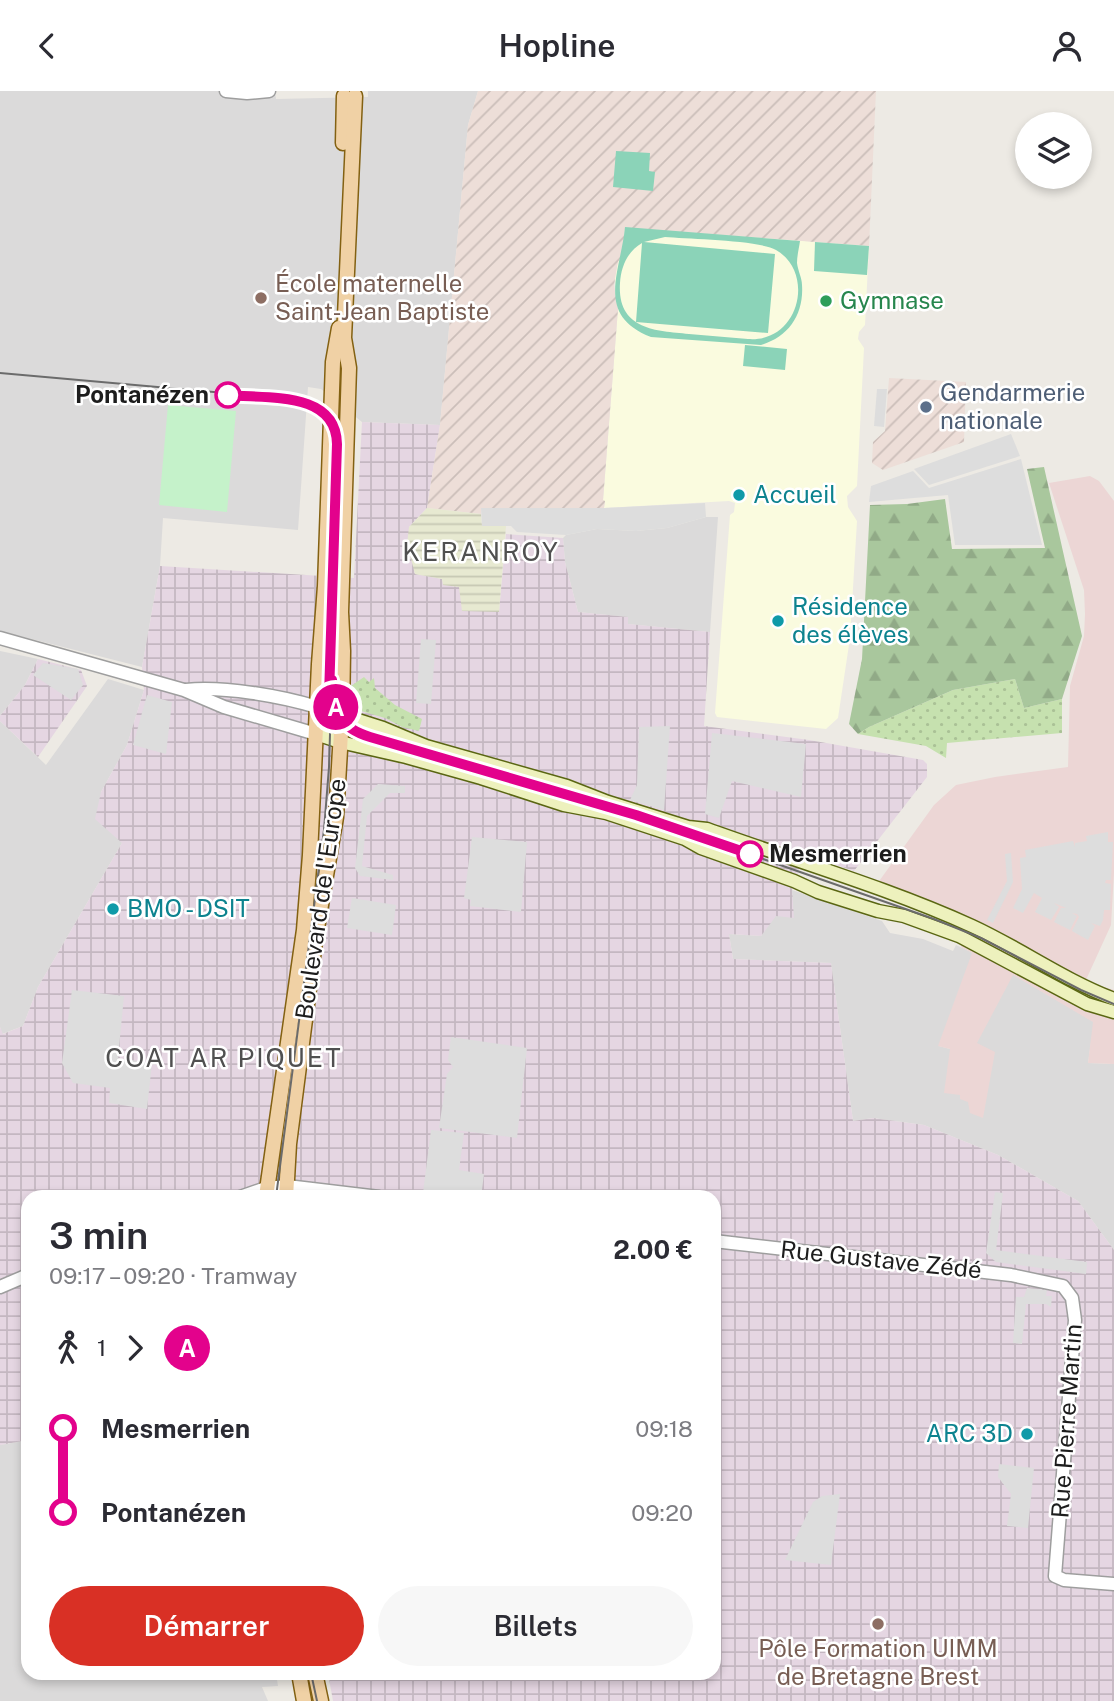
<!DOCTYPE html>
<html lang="fr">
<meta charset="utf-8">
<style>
:root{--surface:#fff;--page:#f7f7f7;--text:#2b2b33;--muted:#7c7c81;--accent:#d93025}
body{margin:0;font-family:"Public Sans",sans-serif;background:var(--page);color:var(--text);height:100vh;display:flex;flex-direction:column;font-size:26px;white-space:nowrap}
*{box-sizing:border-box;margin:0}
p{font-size:23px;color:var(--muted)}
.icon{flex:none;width:38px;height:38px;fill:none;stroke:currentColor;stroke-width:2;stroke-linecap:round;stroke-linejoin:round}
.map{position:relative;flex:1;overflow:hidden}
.panel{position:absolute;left:21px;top:1099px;width:700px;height:490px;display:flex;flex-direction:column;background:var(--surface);border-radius:21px;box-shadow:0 4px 10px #0003}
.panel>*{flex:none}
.badge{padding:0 14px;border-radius:23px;font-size:24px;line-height:46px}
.buttons{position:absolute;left:1015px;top:21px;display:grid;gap:14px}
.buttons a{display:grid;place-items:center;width:77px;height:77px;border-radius:50%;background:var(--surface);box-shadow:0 4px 10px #0003;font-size:35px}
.map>.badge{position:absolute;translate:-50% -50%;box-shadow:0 0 0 4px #fff}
.legs{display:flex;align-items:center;gap:10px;height:77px;padding:0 28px;font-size:23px}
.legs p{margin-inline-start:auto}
.overview{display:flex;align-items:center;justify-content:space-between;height:119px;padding:0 28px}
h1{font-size:38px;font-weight:600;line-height:52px}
.button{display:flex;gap:14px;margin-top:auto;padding:14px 28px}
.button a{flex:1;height:80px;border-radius:42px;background:var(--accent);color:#fff;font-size:28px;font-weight:600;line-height:80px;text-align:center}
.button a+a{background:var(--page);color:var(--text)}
ul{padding:0 28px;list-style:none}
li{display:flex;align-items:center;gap:24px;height:84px;font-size:26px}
li i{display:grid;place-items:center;width:10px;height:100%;margin:0 9px;background:currentColor}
li i::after{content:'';width:18px;height:18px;margin:-9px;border:5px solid;border-radius:50%;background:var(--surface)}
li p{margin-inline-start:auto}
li:first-child i{background:linear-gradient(#0000 50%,currentColor 0)}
li:last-child i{background:linear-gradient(currentColor 50%,#0000 0)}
header{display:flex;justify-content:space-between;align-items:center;height:91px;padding:0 28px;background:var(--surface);font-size:32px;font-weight:600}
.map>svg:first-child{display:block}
.residential{fill:#dbdada}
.commercial{fill:#ecd6d5}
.industrial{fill:url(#industrial-grid)}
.education{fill:#fafbdf}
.military{fill:url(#military-furrows)}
.farmland{fill:url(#farmland-rules)}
.grass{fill:url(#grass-dots)}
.forest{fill:url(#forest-firs)}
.park{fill:#c5f2ca}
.pitch{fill:#8bd3b8;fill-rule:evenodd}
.parking{fill:#ddd}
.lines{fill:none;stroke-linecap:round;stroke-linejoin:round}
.tertiary-casing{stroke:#9e9e9e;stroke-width:15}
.secondary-casing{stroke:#5a6612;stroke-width:15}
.primary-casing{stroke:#836112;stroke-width:17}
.tertiary{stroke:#fff;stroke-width:12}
.secondary{stroke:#edf1bd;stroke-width:12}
.primary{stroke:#f0d1a5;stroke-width:14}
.tram{stroke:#6b6b6b;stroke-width:2}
.line-1-casing{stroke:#fff;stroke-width:16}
.line-1{stroke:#e3028c;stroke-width:10}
.education-dot{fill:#8d6e63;stroke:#fff;stroke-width:2.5}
.leisure-dot{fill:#2e9e5b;stroke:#fff;stroke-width:2.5}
.stop-1-dot{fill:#fff;stroke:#e3028c;stroke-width:3.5}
.service-dot{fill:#5c6f8a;stroke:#fff;stroke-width:2.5}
.culture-dot{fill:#0f9aa8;stroke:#fff;stroke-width:2.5}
.labels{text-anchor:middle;stroke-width:5;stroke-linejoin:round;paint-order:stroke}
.education-label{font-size:24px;fill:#785e54;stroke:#fff;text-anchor:start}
.leisure-label{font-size:24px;fill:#27864d;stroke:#fff;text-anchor:start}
.service-label{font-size:24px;fill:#4e5e75;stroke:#fff;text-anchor:start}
.stop-label{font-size:24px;font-weight:bold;fill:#1d1d1d;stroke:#fff;text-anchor:end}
.culture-label{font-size:24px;fill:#0d838f;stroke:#fff;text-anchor:start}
.street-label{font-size:24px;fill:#1d1d1d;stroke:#fff}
.neighbourhood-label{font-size:26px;letter-spacing:2px;fill:#505050;stroke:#fff}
</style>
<header><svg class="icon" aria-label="back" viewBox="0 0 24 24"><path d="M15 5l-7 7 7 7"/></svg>Hopline<svg class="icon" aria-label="person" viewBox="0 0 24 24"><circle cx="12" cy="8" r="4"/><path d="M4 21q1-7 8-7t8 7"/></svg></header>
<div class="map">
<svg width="1114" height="1610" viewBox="0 0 1114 1610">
<defs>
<pattern id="industrial-grid" width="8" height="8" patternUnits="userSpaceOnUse" patternTransform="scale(1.75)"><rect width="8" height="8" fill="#e5d6e2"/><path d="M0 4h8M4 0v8" fill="none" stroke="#c4b7c1"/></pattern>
<pattern id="military-furrows" width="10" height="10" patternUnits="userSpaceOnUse" patternTransform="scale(1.75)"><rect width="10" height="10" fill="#edded8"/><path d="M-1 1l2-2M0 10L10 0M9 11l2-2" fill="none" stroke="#cbbeb9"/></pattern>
<pattern id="farmland-rules" width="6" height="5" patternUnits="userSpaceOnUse" patternTransform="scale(1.75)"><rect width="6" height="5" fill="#e7e9d1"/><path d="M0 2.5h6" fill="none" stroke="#c6c7b3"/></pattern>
<pattern id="grass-dots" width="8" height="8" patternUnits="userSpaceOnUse" patternTransform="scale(1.75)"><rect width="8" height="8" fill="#c6e1af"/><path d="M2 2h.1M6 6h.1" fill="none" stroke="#aac196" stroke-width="1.8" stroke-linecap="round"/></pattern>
<pattern id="forest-firs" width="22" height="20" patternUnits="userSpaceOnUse" patternTransform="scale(1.75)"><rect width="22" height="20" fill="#a9c79d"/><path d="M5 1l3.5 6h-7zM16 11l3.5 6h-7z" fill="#91aa87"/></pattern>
</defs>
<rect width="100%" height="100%" fill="#edeae4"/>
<g class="residential">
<polygon points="0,0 275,0 276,8 368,6 368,0 478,0 468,34 440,334 362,331 321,298 308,296 298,439 163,427 160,475 142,576 0,540"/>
<polygon points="706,426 718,426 710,541 627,533 627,526 578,521 565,471 563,447 566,444 597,438 636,440 667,437"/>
<polygon points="0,560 38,568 25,594 0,625"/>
<polygon points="108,588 144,599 127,654 101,701 122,752 38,896 23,935 2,943 0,936 0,630 46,674"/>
<polygon points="792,799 882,830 890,842 923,848 953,860 956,854 973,862 939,955 950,958 976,952 1012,883 1094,931 1088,972 1114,973 1114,1159 1078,1110 998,1064 924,1034 873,1027 853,1030 831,872 733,868 729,843 761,845"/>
<polygon points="28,1349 28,1582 276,1582 278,1595 262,1596 268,1610 0,1610 0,1354"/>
</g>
<polygon class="commercial" points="1090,385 1099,390 1114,410 1114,782 1111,834 1085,891 1114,899 1114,973 1088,972 1093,931 1013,884 977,952 995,961 983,1027 970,1022 968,1011 960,1008 960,1004 944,1002 950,958 938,955 972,862 961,856 970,832 877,793 934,714 956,694 995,686 1068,676 1070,595 1084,545 1085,523 1084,499 1049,392"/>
<g class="industrial">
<polygon points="362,331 440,334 427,417 409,436 415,483 442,488 444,494 459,496 499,521 506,443 563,447 565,471 578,521 628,526 628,533 710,541 704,635 809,649 923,669 927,673 927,686 854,780 804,763 792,799 794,827 776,825 761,845 729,843 733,868 831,872 853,1030 873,1027 924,1034 998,1064 1078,1110 1114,1159 1114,1610 333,1610 328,1582 714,1582 714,1106 28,1106 28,1349 0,1354 0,936 3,943 23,935 38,896 122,752 95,728 101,701 127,654 144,599 142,576 160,475 354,487"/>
<polygon points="38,568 81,579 87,595 38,666 0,630 0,625 25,594"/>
</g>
<polygon class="education" points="625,136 869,155 865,234 859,241 858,248 864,257 857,395 847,405 848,416 857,430 850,547 838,627 826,638 717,626 715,622 730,424 734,421 735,412 729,410 604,417 605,410 603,410 618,218 615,206 615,184"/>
<g class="military">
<polygon points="478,0 876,0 869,155 625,137 623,163 618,171 614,194 618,218 603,409 605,410 604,417 481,417 481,423 427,417 440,334 468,34"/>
<polygon points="889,287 966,291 964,351 883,379 872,372 873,351 885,340"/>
</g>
<polygon class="farmland" points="427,417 481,423 482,435 506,435 499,521 462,520 459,496 443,494 442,488 415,483 407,453 409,436"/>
<g class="grass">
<polygon points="364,586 369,591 374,587 375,597 395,614 422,628 419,640 402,636 385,627 361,620 351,595"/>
<polygon points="1015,588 1024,617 1062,608 1062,642 947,652 946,667 926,655 858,643 869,636 953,599"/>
</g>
<polygon class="forest" points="1044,376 1082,545 1062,608 1024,617 1015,588 953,599 869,636 858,643 849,633 862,568 870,414 907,413 945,408 952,458 1045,457 1027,378"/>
<polygon class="park" points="168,314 236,320 227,421 159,414"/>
<g class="pitch">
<polygon points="616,60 650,62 649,80 655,81 653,100 613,96"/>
<path d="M625 136 800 150C799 157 797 165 797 172 798 180 802 187 802 194 804 223 789 246 761 254L651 246C594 224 621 180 625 136ZM665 146C688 148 759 149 776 159 816 182 799 252 748 248 728 246 709 245 689 243 654 240 617 238 620 192 621 175 628 160 642 152L636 231 768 242 775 163 644 151Z"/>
<polygon points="815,151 869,155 867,184 814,180"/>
<polygon points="745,254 787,258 785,279 743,275"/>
</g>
<g class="parking">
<polygon points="877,298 887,298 884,336 874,335"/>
<polygon points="1011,343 1020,365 929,394 914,378"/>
<polygon points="1021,368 1042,454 955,454 948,404 869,411 871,395 913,380 929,397"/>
<polygon points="705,412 706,426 667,437 636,440 597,438 566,444 517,441 511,435 482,435 481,417 604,417"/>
<polygon points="421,548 436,549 431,613 416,612"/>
<polygon points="43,572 78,578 83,594 71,609 33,584"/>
<polygon points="147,604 172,611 166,663 133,654"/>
<polygon points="670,635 664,719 630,709 637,694 639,636"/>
<polygon points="712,642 806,653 801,706 732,690 719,727 705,723"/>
<polygon points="378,693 405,695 405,702 390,702 367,725 362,775 393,784 393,789 360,785 355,777 363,708"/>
<polygon points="1108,741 1108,751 1113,751 1111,789 1106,789 1105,792 1111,793 1110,819 1104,819 1103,829 1100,835 1091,832 1095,835 1088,849 1072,840 1079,826 1077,823 1072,822 1077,825 1070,839 1054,831 1061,817 1066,817 1054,812 1059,816 1051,829 1035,821 1042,807 1034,802 1023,822 1013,817 1022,798 1020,767 1026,766 1025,759 1073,750 1075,756 1075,752 1087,750 1086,745"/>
<polygon points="472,746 527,751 521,821 470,815 471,809 464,807"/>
<polygon points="1011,762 1013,791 993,832 987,829 1007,790 1005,763"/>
<polygon points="352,807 396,814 392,844 347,837"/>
<polygon points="72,899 124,905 118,967 152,972 147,1018 109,1012 110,997 73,992 62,972"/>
<polygon points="451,946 527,957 517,1047 439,1037 447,983 453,976 448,969"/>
<polygon points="431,1039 464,1042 459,1079 484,1083 481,1106 423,1102"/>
<polygon points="995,1101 1003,1102 996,1159 1087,1171 1086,1183 996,1171 986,1162"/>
<polygon points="1027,1197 1047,1199 1046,1205 1052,1205 1051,1216 1046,1213 1026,1213 1022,1253 1013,1252 1016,1206 1024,1206"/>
<polygon points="999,1373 1034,1377 1028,1437 1007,1435 1011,1403 998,1386"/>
<polygon points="840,1403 831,1474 785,1469 813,1411 822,1405"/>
</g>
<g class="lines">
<g class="tertiary-casing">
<g id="tertiary">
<polyline points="226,0 247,2 269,0"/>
<polyline points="0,547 184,599 224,616 316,643"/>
<path d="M186 599C224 595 280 605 317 616"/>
<polyline points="240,1106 266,1097 287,1095 379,1106"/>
<polyline points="714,1150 1011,1184 1063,1195 1072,1207 1075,1229 1055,1485 1064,1489 1114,1493"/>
<polyline points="0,1196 28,1184"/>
</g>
</g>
<g class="secondary-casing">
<g id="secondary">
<path d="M317 616 383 637 426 655 567 695 608 711 688 736 707 738C795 770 886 796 972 835 1020 857 1064 889 1114 908"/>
<polyline points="316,643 340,651 406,666 481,687 564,714 606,722 685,748 701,757 794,790 818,801 878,820 904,825 959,845 1087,913 1114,921"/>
</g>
</g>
<g class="primary-casing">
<g id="primary">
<polyline points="343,52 344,5"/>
<polyline points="266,1106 304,839 310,764 319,573 325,495 333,271 339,237"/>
<polyline points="286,1106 289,1053 316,843 336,726 342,625 343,560 341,521 349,277 344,247 355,5"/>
<polyline points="299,1582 304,1610"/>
<polyline points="315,1582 321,1610"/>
</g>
</g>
<use href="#tertiary" class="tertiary"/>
<use href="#secondary" class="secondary"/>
<use href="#primary" class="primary"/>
<g class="tram">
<path d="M0 282 304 309C327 314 339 329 339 352L329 676 324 739 276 1106"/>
<polyline points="335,610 342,631 359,643 655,730 934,828 981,847 1081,899 1114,913"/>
<polyline points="311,1582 317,1610"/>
</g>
</g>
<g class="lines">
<g class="line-1-casing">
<path id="line-1" d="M228 304C266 308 336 299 337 353L329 605 331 613 332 589C336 620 337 636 370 646L636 724 750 763"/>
</g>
<use href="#line-1" class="line-1"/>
</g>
<g class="education-dot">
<circle cx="261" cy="207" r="7"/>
<circle cx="878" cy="1533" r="7"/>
</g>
<circle class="leisure-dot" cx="826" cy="210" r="7"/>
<g class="stop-1-dot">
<circle cx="228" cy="304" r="12"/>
<circle cx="750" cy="763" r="12"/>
</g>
<circle class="service-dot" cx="926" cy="316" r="7"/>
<g class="culture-dot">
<circle cx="739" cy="404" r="7"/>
<circle cx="778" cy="530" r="7"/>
<circle cx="113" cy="818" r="7"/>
<circle cx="1027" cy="1343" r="7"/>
</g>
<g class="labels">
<g class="education-label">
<text x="275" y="201">École maternelle<tspan x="275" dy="28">Saint-Jean Baptiste</tspan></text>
<text x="878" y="1566" text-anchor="middle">Pôle Formation UIMM<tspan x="878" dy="28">de Bretagne Brest</tspan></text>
</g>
<g class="leisure-label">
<text x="840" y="218">Gymnase</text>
</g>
<g class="service-label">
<text x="940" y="310">Gendarmerie<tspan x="940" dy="28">nationale</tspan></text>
</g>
<g class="stop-label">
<text x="209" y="312">Pontanézen</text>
<text x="769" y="771" text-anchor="start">Mesmerrien</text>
</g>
<g class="culture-label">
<text x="753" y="412">Accueil</text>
<text x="792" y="524">Résidence<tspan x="792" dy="28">des élèves</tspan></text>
<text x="127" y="826">BMO - DSIT</text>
<text x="1013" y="1351" text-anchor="end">ARC 3D</text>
</g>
<g class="street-label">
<text transform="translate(321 808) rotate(-82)" y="8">Boulevard de l'Europe</text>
<text transform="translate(881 1169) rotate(6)" y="8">Rue Gustave Zédé</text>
<text transform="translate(1067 1330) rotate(-86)" y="8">Rue Pierre Martin</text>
</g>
<g class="neighbourhood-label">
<text x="481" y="470">KERANROY</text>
<text x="224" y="976">COAT AR PIQUET</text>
</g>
</g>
</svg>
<div class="buttons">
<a><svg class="icon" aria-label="layers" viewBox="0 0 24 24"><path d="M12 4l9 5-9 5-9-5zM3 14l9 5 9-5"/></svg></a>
</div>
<b class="badge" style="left:336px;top:616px;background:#e3028c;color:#fff">A</b>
<section class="panel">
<div class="overview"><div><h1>3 min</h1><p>09:17 – 09:20 · Tramway</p></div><b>2.00 €</b></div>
<div class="legs"><svg class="icon" aria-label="walk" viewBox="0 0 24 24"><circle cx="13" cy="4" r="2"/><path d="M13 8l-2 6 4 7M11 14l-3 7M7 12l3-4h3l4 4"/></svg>1<svg class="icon" aria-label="forward" viewBox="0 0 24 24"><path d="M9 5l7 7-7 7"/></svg><b class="badge" style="background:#e3028c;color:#fff">A</b></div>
<ul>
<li><i style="color:#e3028c"></i><b>Mesmerrien</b><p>09:18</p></li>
<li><i style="color:#e3028c"></i><b>Pontanézen</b><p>09:20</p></li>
</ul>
<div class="button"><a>Démarrer</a><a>Billets</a></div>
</section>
</div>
